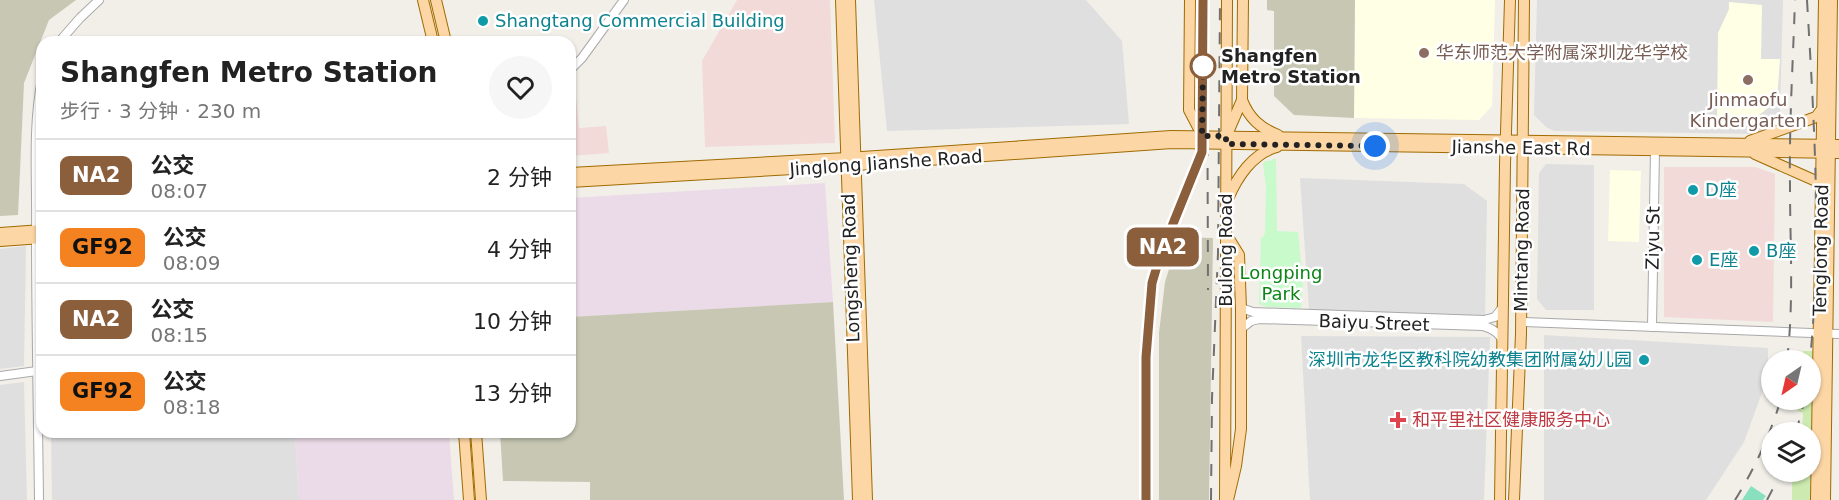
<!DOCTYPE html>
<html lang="zh">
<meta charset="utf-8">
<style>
:root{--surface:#fff;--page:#f6f6f6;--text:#222;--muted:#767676;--line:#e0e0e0}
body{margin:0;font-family:"DejaVu Sans","Noto Sans SC",sans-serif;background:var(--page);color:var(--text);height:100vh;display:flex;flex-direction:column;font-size:22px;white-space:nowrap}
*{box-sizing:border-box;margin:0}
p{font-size:20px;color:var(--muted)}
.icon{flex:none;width:33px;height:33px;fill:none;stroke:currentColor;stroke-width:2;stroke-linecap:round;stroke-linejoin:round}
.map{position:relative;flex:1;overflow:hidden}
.sheet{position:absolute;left:36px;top:36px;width:540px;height:402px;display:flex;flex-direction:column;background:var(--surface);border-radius:18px;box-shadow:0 2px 4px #0004}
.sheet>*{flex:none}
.badge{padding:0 12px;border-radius:9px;font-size:21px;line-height:39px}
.needle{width:39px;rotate:214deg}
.tools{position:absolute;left:1761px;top:350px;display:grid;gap:12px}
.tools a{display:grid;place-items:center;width:60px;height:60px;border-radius:50%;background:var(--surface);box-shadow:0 2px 4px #0004;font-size:30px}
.you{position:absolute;width:30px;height:30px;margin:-15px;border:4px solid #fff;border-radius:50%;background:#1a73e8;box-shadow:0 0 0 9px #1a73e833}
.map>.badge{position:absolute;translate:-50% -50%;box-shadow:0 0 0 3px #fff}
.round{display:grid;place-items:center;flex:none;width:63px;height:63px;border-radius:32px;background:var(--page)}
.summary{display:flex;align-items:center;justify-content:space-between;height:102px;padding:0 24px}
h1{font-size:28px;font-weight:800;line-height:45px}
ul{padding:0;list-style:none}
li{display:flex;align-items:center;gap:18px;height:72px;padding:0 24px;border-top:2px solid var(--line)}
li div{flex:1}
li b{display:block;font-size:22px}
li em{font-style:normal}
li .badge{min-width:66px;font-weight:700;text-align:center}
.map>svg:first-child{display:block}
.residential{fill:#e0dfdf}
.commercial{fill:#f2dad9}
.industrial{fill:#ebdbe8}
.education{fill:#ffffe5}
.construction{fill:#c7c7b4}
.grass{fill:#cdebb0}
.park{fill:#c8facc}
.pitch{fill:#88e0be}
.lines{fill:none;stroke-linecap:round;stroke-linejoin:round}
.minor-casing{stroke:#a9a9a9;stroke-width:10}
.major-casing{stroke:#a06b00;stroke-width:12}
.minor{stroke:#fff;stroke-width:8}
.major{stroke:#fcd6a4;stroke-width:10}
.rail{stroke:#707070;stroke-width:2;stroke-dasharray:12 12;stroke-linecap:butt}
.line-casing{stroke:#fff;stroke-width:14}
.line{stroke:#8b5e3c;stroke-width:9}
.walk{stroke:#222;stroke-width:6;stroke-dasharray:0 10.8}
.culture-dot{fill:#0f9aa8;stroke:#fff;stroke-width:2}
.education-dot{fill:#8d6e63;stroke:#fff;stroke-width:2}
.stop-dot{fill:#fff;stroke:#8b5e3c;stroke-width:3}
.health-dot{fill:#e0444e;stroke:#fff;stroke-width:2}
.labels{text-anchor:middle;stroke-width:5;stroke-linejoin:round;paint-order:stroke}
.culture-label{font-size:18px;fill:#0d838f;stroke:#fff;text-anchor:start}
.education-label{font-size:18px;fill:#785e54;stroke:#fff;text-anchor:start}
.stop-label{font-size:18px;font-weight:bold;fill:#222;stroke:#fff;text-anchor:start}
.street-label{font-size:18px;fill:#222;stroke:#fff}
.park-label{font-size:18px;fill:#0c8416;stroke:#fff}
.health-label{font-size:18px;fill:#be3a42;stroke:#fff;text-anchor:start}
</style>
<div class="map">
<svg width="1839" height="500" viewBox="0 0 1839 500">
<rect width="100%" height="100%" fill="#f2efe9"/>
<g class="residential">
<polygon points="874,0 1086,0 1122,41 1129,124 887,131"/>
<polygon points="1537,0 1783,0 1780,112 1760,134 1554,131 1546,127 1534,115"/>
<polygon points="1546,164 1594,165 1594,310 1546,310 1537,299 1539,173"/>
<polygon points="1300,178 1464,184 1487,201 1485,320 1309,310"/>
<polygon points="26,246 24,366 0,369 0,249"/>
<polygon points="1544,335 1768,348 1768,376 1744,442 1706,500 1544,500"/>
<polygon points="1301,336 1490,337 1484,500 1310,500"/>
<polygon points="24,382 27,500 0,500 0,385"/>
<polygon points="51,432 295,432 299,500 52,500"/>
</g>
<g class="commercial">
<polygon points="737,0 830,0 835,143 705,147 702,61"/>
<polygon points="576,95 579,128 606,126 609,153 570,156 570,96"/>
<polygon points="1664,167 1755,167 1775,174 1773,322 1664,317"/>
</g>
<g class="industrial">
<polygon points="825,183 833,302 570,317 570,198"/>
<polygon points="295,432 449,432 454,500 299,500"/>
</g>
<g class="education">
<polygon points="1355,0 1495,0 1492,106 1479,120 1354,118"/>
<polygon points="1729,2 1762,5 1761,59 1780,59 1777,101 1754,119 1736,117 1733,124 1717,124 1718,33 1729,9"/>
<polygon points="1610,170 1641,171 1639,242 1608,241"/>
</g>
<g class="construction">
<polygon points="0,0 76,0 49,20 24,83 18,215 0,216"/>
<polygon points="1267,0 1355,0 1354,118 1294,115 1274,96 1274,11 1267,10"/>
<polygon points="1179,237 1213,238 1209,500 1159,500 1159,333 1165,282"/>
<polygon points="833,302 844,500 590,500 590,482 503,481 500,432 570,432 570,317"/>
</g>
<polygon class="grass" points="1803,351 1815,351 1812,500 1792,500 1792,471 1810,471 1810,432 1802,432 1803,413 1797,411 1799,399 1810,399 1810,360 1803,360"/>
<polygon class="park" points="1273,159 1276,159 1277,231 1298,232 1303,284 1301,308 1267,307 1259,304 1261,237 1263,237 1265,233 1266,187 1263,164 1265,161 1270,161"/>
<polygon class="pitch" points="1751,486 1766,496 1763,500 1742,500"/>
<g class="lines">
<g class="minor-casing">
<g id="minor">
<polyline points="59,42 80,18 99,0"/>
<polyline points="570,70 582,58 624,0"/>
<polyline points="1241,308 1253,312 1484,320 1495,317 1502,308"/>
<polyline points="1521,322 1839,334"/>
<polyline points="1652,327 1655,150"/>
<path d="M1241 329 1251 321 1259 319 1483 326C1492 328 1501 334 1503 343"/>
<polyline points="0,376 37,371"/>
<path d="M39 500C38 410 36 320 36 230 37 180 32 128 42 79"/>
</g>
</g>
<g class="major-casing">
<g id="major">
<polyline points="423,0 433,42"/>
<polyline points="436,0 446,42"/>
<polyline points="841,0 858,500"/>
<polyline points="850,0 867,500"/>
<polyline points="1190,0 1189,110 1201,133"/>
<path d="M1243 0 1242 100C1249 118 1260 128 1278 135"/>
<polyline points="1229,130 1242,100"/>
<polyline points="1750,141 1816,117 1822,109"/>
<polyline points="1755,154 1816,181 1822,189"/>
<polyline points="570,173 847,158 1171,136 1839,145"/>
<polyline points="570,182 828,167 1172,143 1839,153"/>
<path d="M1228 199C1237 177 1253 153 1277 147"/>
<polyline points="0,233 42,230"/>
<polyline points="1226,234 1239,255 1241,308 1241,429 1236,466 1228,500"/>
<polyline points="0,241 42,238"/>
<polyline points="464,432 469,500"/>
<polyline points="476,432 481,500"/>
<polyline points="1146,500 1146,357 1152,283 1160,256 1202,152 1203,0"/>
<polyline points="1225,500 1227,0"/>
<polyline points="1500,500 1505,165 1510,0"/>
<polyline points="1514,500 1521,334 1524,0"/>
<polyline points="1816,500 1824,0"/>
<polyline points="1825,500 1832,0"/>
</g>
</g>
<use href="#minor" class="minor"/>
<use href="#major" class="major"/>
<g class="rail">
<polyline points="1207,0 1208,290"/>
<path d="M1807 0C1814 120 1822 240 1810 360"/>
<path d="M1787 360C1794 303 1790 244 1790 187 1789 125 1793 62 1795 0"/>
<polyline points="1796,432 1805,399"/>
<polyline points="1211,500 1212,398 1218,253 1220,0"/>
<path d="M1735 500C1755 468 1770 435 1781 399"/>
<polyline points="1767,500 1782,471"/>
</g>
</g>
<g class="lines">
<g class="line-casing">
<polyline id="line" points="1146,500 1146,357 1152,283 1160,256 1202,152 1203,0"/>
</g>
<use href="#line" class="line"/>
<polyline class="walk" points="1203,66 1202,136 1226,136 1226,144 1375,146"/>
</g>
<g class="culture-dot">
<circle cx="483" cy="21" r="6"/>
<circle cx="1693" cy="190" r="6"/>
<circle cx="1754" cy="251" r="6"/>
<circle cx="1697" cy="260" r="6"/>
<circle cx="1644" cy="360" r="6"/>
</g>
<g class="education-dot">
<circle cx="1424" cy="53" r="6"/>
<circle cx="1748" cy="80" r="6"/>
</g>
<circle class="stop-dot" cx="1203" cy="66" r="12"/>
<path class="health-dot" d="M1395 411h6v6h6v6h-6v6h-6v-6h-6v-6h6z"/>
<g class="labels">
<g class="culture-label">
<text x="495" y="27">Shangtang Commercial Building</text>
<text x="1705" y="196">D座</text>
<text x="1766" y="257">B座</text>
<text x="1709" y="266">E座</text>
<text x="1632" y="366" text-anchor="end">深圳市龙华区教科院幼教集团附属幼儿园</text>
</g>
<g class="education-label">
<text x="1436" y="59">华东师范大学附属深圳龙华学校</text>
<text x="1748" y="106" text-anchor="middle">Jinmaofu<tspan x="1748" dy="21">Kindergarten</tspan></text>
</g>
<g class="stop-label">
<text x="1221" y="62">Shangfen<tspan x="1221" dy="21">Metro Station</tspan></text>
</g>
<g class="street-label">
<text transform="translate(1521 148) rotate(1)" y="6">Jianshe East Rd</text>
<text transform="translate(886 163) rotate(-4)" y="6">Jinglong Jianshe Road</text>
<text transform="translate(1653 238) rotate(-89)" y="6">Ziyu St</text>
<text transform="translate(1226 250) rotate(-90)" y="6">Bulong Road</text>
<text transform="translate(1522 250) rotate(-89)" y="6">Mintang Road</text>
<text transform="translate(1821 250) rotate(-89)" y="6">Tenglong Road</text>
<text transform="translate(851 268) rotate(-92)" y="6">Longsheng Road</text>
<text transform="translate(1374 323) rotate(2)" y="6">Baiyu Street</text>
</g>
<g class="park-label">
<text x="1281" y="279">Longping<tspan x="1281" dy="21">Park</tspan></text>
</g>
<g class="health-label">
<text x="1412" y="426">和平里社区健康服务中心</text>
</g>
</g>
</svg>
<div class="tools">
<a><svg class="needle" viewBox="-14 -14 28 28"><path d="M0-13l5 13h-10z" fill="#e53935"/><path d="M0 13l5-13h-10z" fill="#767676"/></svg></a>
<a><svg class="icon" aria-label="layers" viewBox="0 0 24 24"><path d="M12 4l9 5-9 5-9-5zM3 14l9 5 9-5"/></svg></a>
</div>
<div class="you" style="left:1375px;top:146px"></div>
<b class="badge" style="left:1163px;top:247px;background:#8b5e3c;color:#fff">NA2</b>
<section class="sheet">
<div class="summary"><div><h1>Shangfen Metro Station</h1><p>步行 · 3 分钟 · 230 m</p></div><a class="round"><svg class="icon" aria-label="heart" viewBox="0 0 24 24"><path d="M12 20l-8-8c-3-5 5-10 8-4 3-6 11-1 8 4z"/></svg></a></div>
<ul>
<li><span class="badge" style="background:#8b5e3c;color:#fff">NA2</span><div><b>公交</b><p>08:07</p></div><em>2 分钟</em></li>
<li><span class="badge" style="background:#f58220;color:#111">GF92</span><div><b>公交</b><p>08:09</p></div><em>4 分钟</em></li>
<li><span class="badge" style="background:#8b5e3c;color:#fff">NA2</span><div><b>公交</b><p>08:15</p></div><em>10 分钟</em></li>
<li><span class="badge" style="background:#f58220;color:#111">GF92</span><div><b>公交</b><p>08:18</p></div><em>13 分钟</em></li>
</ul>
</section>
</div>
